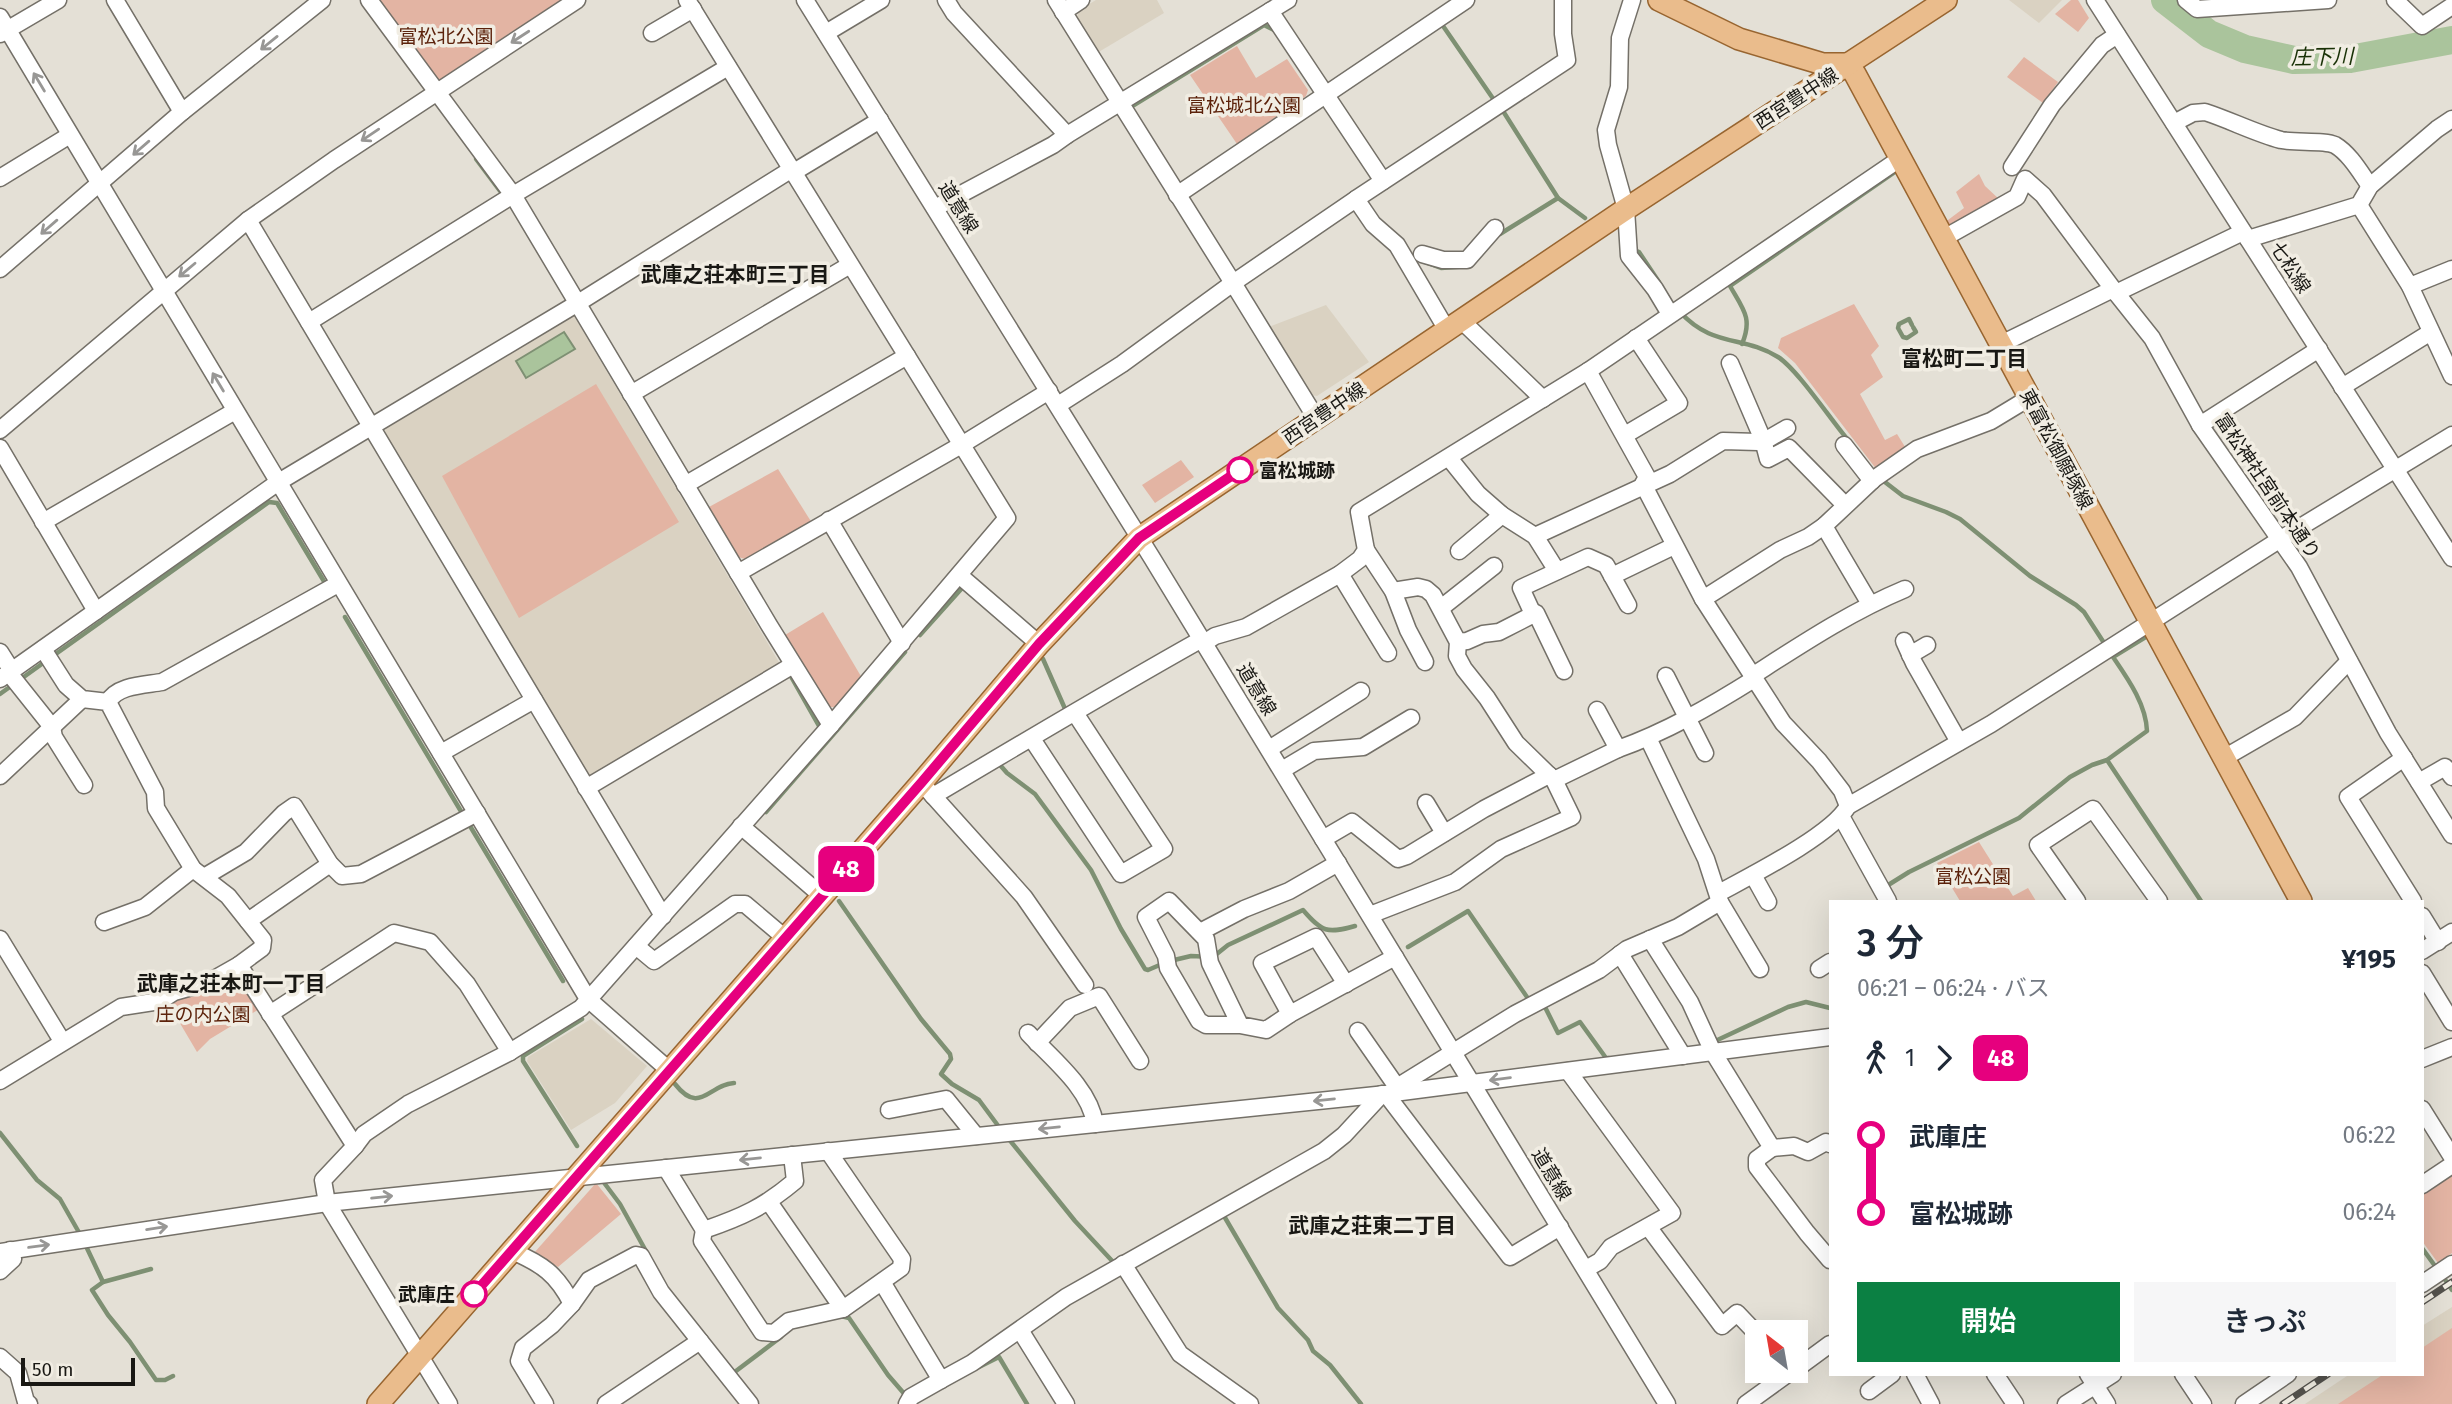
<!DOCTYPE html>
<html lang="ja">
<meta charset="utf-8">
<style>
:root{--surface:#fff;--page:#f6f6f7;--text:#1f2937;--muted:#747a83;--accent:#0b8043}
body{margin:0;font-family:"Fira Sans","Noto Sans JP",sans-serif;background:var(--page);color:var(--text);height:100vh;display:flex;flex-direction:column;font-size:26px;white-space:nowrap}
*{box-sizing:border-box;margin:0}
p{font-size:23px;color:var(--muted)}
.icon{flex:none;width:38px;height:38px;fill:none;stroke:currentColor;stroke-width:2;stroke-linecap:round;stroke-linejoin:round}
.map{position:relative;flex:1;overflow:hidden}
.sheet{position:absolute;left:1829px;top:900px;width:595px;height:476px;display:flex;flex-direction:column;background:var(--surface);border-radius:0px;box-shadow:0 7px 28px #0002}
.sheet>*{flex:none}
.badge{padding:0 14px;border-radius:10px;font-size:24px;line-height:46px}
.needle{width:46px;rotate:329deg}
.tools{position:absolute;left:1745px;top:1320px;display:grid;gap:14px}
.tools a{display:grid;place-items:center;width:63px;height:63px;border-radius:0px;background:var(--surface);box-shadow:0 7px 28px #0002;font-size:35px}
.scale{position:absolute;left:21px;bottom:18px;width:114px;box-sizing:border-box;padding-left:7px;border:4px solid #191814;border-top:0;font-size:19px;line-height:24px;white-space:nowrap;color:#191814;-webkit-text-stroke:5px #f1ede3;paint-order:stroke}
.map>.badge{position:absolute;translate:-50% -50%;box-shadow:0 0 0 4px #fff}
.legs{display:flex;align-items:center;gap:10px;height:77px;padding:0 28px;font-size:23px}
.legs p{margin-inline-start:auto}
.head{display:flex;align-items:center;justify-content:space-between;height:119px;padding:0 28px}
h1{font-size:38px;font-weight:600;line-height:52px}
.cta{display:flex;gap:14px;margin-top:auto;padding:14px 28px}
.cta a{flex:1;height:80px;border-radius:0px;background:var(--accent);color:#fff;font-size:28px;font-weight:600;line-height:80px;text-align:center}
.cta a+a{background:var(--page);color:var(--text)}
ul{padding:0 28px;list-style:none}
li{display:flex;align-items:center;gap:24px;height:77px;font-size:26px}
li i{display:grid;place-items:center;width:10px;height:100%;margin:0 9px;background:currentColor}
li i::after{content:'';width:18px;height:18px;margin:-9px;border:5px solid;border-radius:50%;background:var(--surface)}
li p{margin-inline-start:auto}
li:first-child i{background:linear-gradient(#0000 50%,currentColor 0)}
li:last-child i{background:linear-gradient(currentColor 50%,#0000 0)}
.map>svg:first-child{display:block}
.built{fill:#dad2c2}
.green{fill:#e3b4a3}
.water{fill:#aac49c;stroke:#7e9073;stroke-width:2}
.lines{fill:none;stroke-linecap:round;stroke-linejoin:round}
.stream{stroke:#7e9073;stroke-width:4.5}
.river{stroke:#aac49c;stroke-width:28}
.minor-casing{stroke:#747068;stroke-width:19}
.major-casing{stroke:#986530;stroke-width:24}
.minor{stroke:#fff;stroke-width:16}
.major{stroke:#eabc8c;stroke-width:21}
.rail-casing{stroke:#54524d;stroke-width:7}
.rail{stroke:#f1ede3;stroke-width:4.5;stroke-dasharray:13;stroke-linecap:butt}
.oneway{stroke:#989795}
.line-1-casing{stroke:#fff;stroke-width:16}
.line-1{stroke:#e6007e;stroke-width:10}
.stop-1-dot{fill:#fff;stroke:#e6007e;stroke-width:3.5}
.labels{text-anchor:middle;stroke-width:7;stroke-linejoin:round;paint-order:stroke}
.park-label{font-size:19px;fill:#5c220b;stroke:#f1ede3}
.street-label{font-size:19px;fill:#191814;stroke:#f1ede3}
.stop-label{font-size:19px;font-weight:bold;fill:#191814;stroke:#f1ede3;text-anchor:start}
.water-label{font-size:21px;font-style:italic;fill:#193106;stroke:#f1ede3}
.neighbourhood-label{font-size:21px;font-weight:bold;fill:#191814;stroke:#f1ede3}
</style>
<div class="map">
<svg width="2452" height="1404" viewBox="0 0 2452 1404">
<rect width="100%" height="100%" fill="#e4e0d6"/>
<g class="built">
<polygon points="1096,0 1157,0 1164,13 1097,53 1076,21 1079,10"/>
<polygon points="2009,0 2062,0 2039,23"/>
<polygon points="1326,305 1369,362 1317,396 1311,395 1269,327"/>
<polygon points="570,316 574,316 780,664 595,778 585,777 384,435 386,427"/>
<polygon points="591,1019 647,1066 615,1103 571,1130 527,1061 528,1057"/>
<polygon points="2452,1307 2452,1404 2305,1404 2350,1374 2422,1374 2422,1326"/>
</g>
<g class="green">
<polygon points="376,0 567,0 444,80 435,79"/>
<polygon points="2071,0 2078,0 2089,18 2078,32 2055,14"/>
<polygon points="1237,46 1256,78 1287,59 1308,90 1306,96 1237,144 1190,75"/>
<polygon points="2024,57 2058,82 2043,103 2007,77"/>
<polygon points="1979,174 1985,186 2000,200 1948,230 1944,223 1964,208 1956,192"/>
<polygon points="1854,304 1879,346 1871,355 1883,377 1860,394 1885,440 1897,434 1907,450 1877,470 1795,363 1778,348 1781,338"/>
<polygon points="596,384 679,522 519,618 442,476"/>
<polygon points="1181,460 1194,477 1155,503 1142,485"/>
<polygon points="778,469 812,523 749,560 738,557 709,507"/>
<polygon points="823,612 862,678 837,707 827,707 785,635"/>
<polygon points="1979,842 2013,896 2028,888 2036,901 1960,901 1937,863"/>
<polygon points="237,974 261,1008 210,1039 197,1052 168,1003"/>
<polygon points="2452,1172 2452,1253 2438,1263 2422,1241 2422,1191"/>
<polygon points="596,1183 621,1214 558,1267 534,1253"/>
<polygon points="2452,1328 2452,1404 2338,1404 2384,1374 2422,1374 2422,1348"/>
</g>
<polygon class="water" points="564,332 575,349 526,378 516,361"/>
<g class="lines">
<g class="stream">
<polyline points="1441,23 1494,100"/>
<polyline points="1134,105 1264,25 1274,30"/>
<polyline points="1503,111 1558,198"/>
<polyline points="476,159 500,191"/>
<polyline points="1500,234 1558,198 1585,218"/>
<polyline points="1632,249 1639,252 1659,282"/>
<polyline points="1425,262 1441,268 1470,266"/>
<path d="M1680 312C1713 348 1743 335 1778 357 1797 369 1831 420 1848 440"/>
<polyline points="1912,325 1909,319 1899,324 1898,328 1903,337 1907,338 1916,332 1913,327"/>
<path d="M1742 344C1753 318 1743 309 1730 286L1895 172"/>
<polyline points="1881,479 1903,496 1946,512 1960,519 2030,576 2076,605 2084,612 2106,646"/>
<polyline points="345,617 462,813"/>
<polyline points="920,635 963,587"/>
<polyline points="53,656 269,502 277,503 325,583"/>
<polyline points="1043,659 1066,711"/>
<polyline points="789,673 819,726"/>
<polyline points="0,694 46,661"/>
<polyline points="2107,760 2201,901"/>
<polyline points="1000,765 1007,773 1035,794 1091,870 1121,929 1145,969 1148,970 1162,964"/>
<polyline points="766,812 905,652"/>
<polyline points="470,826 563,981"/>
<path d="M1885 887 1909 872 2019 818 2070 777 2092 765 2107 760 2147 731C2146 704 2128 679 2113 657L2149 635"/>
<polyline points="839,901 921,1019 950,1054 951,1059 941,1074 952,1084 979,1100 1002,1131"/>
<polyline points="1408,947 1468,911 1529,1000"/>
<path d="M1170 961 1191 956 1213 957 1228 945 1303 910C1322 932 1327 934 1355 926"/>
<polyline points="1546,1009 1558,1033 1580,1022 1606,1058 1609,1058"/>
<polyline points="1711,1043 1788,1007 1806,1002 1830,1008"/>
<path d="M675 1084C700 1116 709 1084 734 1083"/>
<polyline points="0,1133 37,1180 60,1199 81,1236"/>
<polyline points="1008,1138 1075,1221 1115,1264"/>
<polyline points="577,1146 523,1061 523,1056 582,1019"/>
<polyline points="602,1180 620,1204 647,1253"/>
<polyline points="1224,1216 1278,1308 1308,1340 1313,1351 1330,1365 1361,1404"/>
<polyline points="85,1244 103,1282 92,1290 108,1315 130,1342 156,1380 165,1380 173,1376"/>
<polyline points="2422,1248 2435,1266"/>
<polyline points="2444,1278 2452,1290"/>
<polyline points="103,1282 151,1269"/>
<polyline points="841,1316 849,1318 888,1375 907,1397"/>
<polyline points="979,1367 999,1357 1027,1404"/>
<polyline points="732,1374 781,1337"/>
</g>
<polyline class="river" points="2165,0 2209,34 2245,49 2294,60 2350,59 2452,40"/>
<g class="minor-casing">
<g id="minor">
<polyline points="115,0 182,112"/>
<polyline points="369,0 513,195 769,625 831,725"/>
<polyline points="805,0 1152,558 1667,1404"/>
<polyline points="946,0 954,13 1067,135"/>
<polyline points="1056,0 1233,283 1356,199 1373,224 1397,245 1447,330"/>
<polyline points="1632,0 1620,38 1619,87 1606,130 1608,145 1626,209 1629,256 1655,289 1670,314"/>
<polyline points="2095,0 2452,558"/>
<polyline points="2186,0 2197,9 2328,0"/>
<polyline points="2395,0 2422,26 2452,6"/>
<polyline points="1270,11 1288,0"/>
<polyline points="1063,12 1081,0"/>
<polyline points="0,17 588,999 670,1071"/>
<polyline points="652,33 693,9"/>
<polyline points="826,33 881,0"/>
<polyline points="0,34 58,0"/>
<path d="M2174 123 2193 113 2205 112C2230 120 2255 133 2281 140 2296 143 2325 140 2335 145 2350 154 2360 172 2370 186"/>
<polyline points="2012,167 2052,105 2102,45 2117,35"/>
<polyline points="794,172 880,120"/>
<polyline points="0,178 70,135"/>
<polyline points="1177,195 1466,0"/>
<polyline points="1356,199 1567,60 1563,34 1563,0"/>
<polyline points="2359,205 2410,286 2452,376"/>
<polyline points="935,208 1053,145 1067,135 1270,11 1383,181"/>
<polyline points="248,220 663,916"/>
<polyline points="1944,238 2017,197 2025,179 2043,195 2113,289 2152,338 2200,425 2299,567 2388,733 2452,835"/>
<polyline points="2248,239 2359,205 2370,186 2437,129 2452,119"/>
<polyline points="1422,254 1443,260 1467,260 1495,228"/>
<polyline points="0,269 182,112 322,0"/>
<polyline points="2410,286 2452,269"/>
<polyline points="2116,293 2243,232"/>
<polyline points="1461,320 1543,399"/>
<polyline points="309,322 513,195 728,67"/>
<polyline points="2001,344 2113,289"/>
<polyline points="1730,363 1763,440 1768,459 1789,448 1845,505"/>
<polyline points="1588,371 1647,477 1643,484 1703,599 1783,723 1819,761 1842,791 1848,806"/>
<polyline points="2342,387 2431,332"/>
<polyline points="631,394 850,265"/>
<polyline points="1058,405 1122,364 1233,283 1316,418"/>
<polyline points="2200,425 2319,349"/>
<polyline points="0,430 248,220 334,160 577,0"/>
<polyline points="1625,435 1679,403 1636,338"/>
<polyline points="1844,445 1872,481"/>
<polyline points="0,448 96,611"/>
<polyline points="1449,458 1478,494 1502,515 1535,536 1557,571"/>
<polyline points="685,485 907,356"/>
<polyline points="829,520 902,643"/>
<polyline points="43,522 235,411"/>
<polyline points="1824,526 1870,604"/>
<polyline points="1535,536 1670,474 1723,441 1758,442 1768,439 1787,428"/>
<polyline points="1366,550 1393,591 1408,630 1425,662"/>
<polyline points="1459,551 1502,515"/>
<polyline points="738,573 963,444 1049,391"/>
<polyline points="1340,574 1388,653"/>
<polyline points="959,575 1039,644"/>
<polyline points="1612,576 1674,546"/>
<polyline points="1393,591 1418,587 1426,589 1433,595 1458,642 1457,656 1464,669 1487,698 1516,743 1554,780"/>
<polyline points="1703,599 1780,550 1808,537 1824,526 1874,479 1917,449 1991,421 2029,398"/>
<polyline points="1441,608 1494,566"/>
<polyline points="1533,614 1521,588 1588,557 1606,565 1628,605"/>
<polyline points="1904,641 1914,663 1959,742"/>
<polyline points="1458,642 1467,641 1483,634 1499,632 1536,613 1564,671"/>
<polyline points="1204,643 1215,636 1246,627 1340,574 1360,559 1366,550 1359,512 1588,371 1901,158"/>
<polyline points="43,649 66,685 82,699 108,702 155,792 156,808 193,869 228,896 263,940 262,948 239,965 355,1146 323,1180 327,1203 449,1404"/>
<polyline points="0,652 12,671"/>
<polyline points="1910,655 1927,645"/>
<polyline points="9,673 52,727 54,737 84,785"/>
<polyline points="1666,676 1705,753"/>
<path d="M1752 676C1802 644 1850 612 1905 589"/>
<polyline points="0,679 277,483 578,303 792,169"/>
<path d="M108 702C117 685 145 685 162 682L338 584"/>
<polyline points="1648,738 1706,859 1720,902 1760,969"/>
<polyline points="1032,739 1121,874 1164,849 1075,713"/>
<polyline points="1269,749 1361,691"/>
<path d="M1618 749C1666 732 1711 706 1754 679"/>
<polyline points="441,753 534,700"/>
<polyline points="2224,758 2295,717 2349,661"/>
<polyline points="2404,758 2348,797 2413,901"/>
<polyline points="1282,770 1314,751 1363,747 1411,718"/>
<polyline points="0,776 82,699"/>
<polyline points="2419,782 2445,767 2452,777"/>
<polyline points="586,788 793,665"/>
<polyline points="927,789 1024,897 1085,985"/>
<path d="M933 796C1022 743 1111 690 1202 639"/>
<polyline points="1426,803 1444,833"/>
<polyline points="1842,818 1888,901"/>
<polyline points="741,826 822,896"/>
<polyline points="1323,839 1352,822 1398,859 1407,856 1484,809 1549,775"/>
<polyline points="1753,875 1768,902"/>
<polyline points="204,877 246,852 284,813 294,806 330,864 342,876 361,874 477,813"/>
<path d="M1719 893C1750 876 1832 835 1848 806L1991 724 2279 540 2452 435"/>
<polyline points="2077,901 2038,845 2093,809 2159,901"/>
<polyline points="1370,915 1455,882 1501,849 1572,817 1554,780 1618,749 1597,710"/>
<polyline points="2422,916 2438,942"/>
<polyline points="248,921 330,864"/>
<polyline points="104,922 145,907 193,869"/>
<polyline points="1200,932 1244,909 1289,891 1338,863"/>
<polyline points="0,939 62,1041"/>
<polyline points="1650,939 1690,1002 1713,1052 1772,1148 1757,1159 1757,1167 1807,1233 1830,1260"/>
<polyline points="636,946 654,961 735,904 745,904 784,937"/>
<polyline points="2422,951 2452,932"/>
<polyline points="1620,954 1683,1056"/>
<polyline points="1819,969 1830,962"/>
<polyline points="2422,973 2452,1022"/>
<polyline points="270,1014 394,933 430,942 467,984 510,1052"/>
<polyline points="1290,1014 1262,963 1316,937 1346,984"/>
<polyline points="1240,1025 1210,963 1206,939 1169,901 1146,917 1166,956 1168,968 1199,1021 1206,1025 1240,1025 1266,1030 1290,1014 1395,957"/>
<polyline points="1358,1031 1397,1087"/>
<path d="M1028 1033C1051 1058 1090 1088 1095 1124"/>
<polyline points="1037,1043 1070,1008 1099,996 1140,1061"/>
<polyline points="2422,1059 2452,1047"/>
<polyline points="1568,1071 1672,1213 1611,1247 1600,1261 1586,1269"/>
<polyline points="0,1081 121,1007 160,1001 174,992 209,982 239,965"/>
<polyline points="1393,1091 1397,1087 1515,1014 1599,970 1627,949 1678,927 1720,902"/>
<polyline points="1386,1094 1510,1257 1560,1227"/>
<polyline points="2422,1109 2452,1157"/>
<polyline points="889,1110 946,1099 976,1136"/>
<polyline points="355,1146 364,1134 408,1104 510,1052 581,1008 831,725 1007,518 687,0"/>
<polyline points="1772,1148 1794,1146 1808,1152 1826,1142 1830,1144"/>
<path d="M792 1155 795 1181C764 1207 742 1217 704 1230L702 1241 762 1332 774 1333 789 1321 843 1309 901 1268 902 1259 828 1151"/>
<polyline points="666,1168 704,1230"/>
<polyline points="2422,1185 2452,1165"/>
<polyline points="769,1202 843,1309"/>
<polyline points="1649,1228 1722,1326 1737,1313 1757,1334"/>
<path d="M512 1251C542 1264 557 1274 572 1304"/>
<polyline points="0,1252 327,1203 1386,1094 1830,1037"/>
<polyline points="1123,1264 1180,1354 1250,1404"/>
<polyline points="0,1271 13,1259 10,1250"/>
<polyline points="882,1282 941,1380 972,1363 1066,1297 1324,1151 1344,1135 1382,1094"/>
<polyline points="2422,1284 2452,1264"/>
<polyline points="1020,1330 1066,1404"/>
<polyline points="0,1357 18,1373 26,1402 29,1404"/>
<polyline points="1796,1369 1830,1344"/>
<polyline points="1915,1374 1931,1404"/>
<polyline points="1995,1374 2015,1404"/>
<polyline points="2088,1374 2107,1404"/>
<polyline points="2183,1374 2203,1404"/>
<polyline points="1869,1391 1892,1374"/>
<polyline points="545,1404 519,1361 523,1348 552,1325 572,1304 589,1280 636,1255 641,1256 661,1292 750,1404"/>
<polyline points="606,1404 700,1341"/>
<polyline points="907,1404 911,1397 941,1380"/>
<polyline points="1746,1404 1793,1370"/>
<polyline points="2066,1404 2113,1374"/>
<polyline points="2244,1404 2288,1374"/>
</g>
</g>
<g class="major-casing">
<g id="major">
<polyline points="1659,0 1739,39 1823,64 1847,64 1855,74 2301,901"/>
<polyline points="378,1404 922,782 1039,644 1139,538 1626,209 1946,0"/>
</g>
</g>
<use href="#minor" class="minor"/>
<use href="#major" class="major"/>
<g class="rail-casing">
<g id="rail">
<polyline points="2422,1302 2452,1282"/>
<polyline points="2283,1404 2328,1374"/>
</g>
</g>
<use href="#rail" class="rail"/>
</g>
<defs><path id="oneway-shaft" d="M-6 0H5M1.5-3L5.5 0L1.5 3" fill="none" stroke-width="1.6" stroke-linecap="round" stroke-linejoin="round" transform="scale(1.75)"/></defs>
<g class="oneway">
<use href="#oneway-shaft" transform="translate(520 37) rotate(147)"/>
<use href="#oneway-shaft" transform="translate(269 43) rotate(141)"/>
<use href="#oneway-shaft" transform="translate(39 82) rotate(-121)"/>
<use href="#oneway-shaft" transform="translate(370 135) rotate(146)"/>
<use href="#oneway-shaft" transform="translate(141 148) rotate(139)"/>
<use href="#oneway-shaft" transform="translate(49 227) rotate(139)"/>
<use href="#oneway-shaft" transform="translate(187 270) rotate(140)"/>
<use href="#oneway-shaft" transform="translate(218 382) rotate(-121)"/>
<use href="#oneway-shaft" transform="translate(1500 1079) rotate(173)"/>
<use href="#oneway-shaft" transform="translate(1324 1100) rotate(174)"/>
<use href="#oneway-shaft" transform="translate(1049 1128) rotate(174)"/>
<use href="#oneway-shaft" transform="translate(750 1159) rotate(174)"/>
<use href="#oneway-shaft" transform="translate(382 1197) rotate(-6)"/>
<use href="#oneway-shaft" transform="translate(157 1228) rotate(-9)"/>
<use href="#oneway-shaft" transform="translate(39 1246) rotate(-8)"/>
</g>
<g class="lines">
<g class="line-1-casing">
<polyline id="line-1" points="474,1294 922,782 1039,644 1139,538 1240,470"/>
</g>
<use href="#line-1" class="line-1"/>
</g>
<g class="stop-1-dot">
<circle cx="1240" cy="470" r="12"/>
<circle cx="474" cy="1294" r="12"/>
</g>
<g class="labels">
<g class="park-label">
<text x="446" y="43">富松北公園</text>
<text x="1244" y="112">富松城北公園</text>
<text x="1973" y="883">富松公園</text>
<text x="203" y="1021">庄の内公園</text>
</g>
<g class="street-label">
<text transform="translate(1796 98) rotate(-33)" y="7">西宮豊中線</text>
<text transform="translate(959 207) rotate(58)" y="7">道意線</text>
<text transform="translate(2291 267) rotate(57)" y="7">七松線</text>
<text transform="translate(1324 413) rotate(-34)" y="7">西宮豊中線</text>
<text transform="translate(2057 449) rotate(62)" y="7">東富松御願塚線</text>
<text transform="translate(2268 486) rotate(56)" y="7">富松神社宮前本通り</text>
<text transform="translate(1257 689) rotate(59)" y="7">道意線</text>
<text transform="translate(1552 1174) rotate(59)" y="7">道意線</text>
</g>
<g class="stop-label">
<text x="1259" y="477">富松城跡</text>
<text x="455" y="1301" text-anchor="end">武庫庄</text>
</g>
<g class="water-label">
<text transform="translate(2322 57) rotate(-1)" y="7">庄下川</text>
</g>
<g class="neighbourhood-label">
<text x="735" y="282">武庫之荘本町三丁目</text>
<text x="1964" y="366">富松町二丁目</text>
<text x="231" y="991">武庫之荘本町一丁目</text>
<text x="1372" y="1233">武庫之荘東二丁目</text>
</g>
</g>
</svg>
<div class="tools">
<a><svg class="needle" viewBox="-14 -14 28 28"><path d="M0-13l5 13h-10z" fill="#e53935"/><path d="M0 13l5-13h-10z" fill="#747a83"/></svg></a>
</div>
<div class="scale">50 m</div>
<b class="badge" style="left:846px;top:869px;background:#e6007e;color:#fff">48</b>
<section class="sheet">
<div class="head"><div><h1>3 分</h1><p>06:21 – 06:24 · バス</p></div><b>¥195</b></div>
<div class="legs"><svg class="icon" aria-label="walk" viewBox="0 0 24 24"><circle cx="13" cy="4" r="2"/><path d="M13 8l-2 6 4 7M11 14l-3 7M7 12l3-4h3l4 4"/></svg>1<svg class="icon" aria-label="forward" viewBox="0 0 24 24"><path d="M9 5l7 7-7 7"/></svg><b class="badge" style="background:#e6007e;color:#fff">48</b></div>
<ul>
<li><i style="color:#e6007e"></i><b>武庫庄</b><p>06:22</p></li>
<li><i style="color:#e6007e"></i><b>富松城跡</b><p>06:24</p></li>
</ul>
<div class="cta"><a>開始</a><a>きっぷ</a></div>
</section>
</div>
